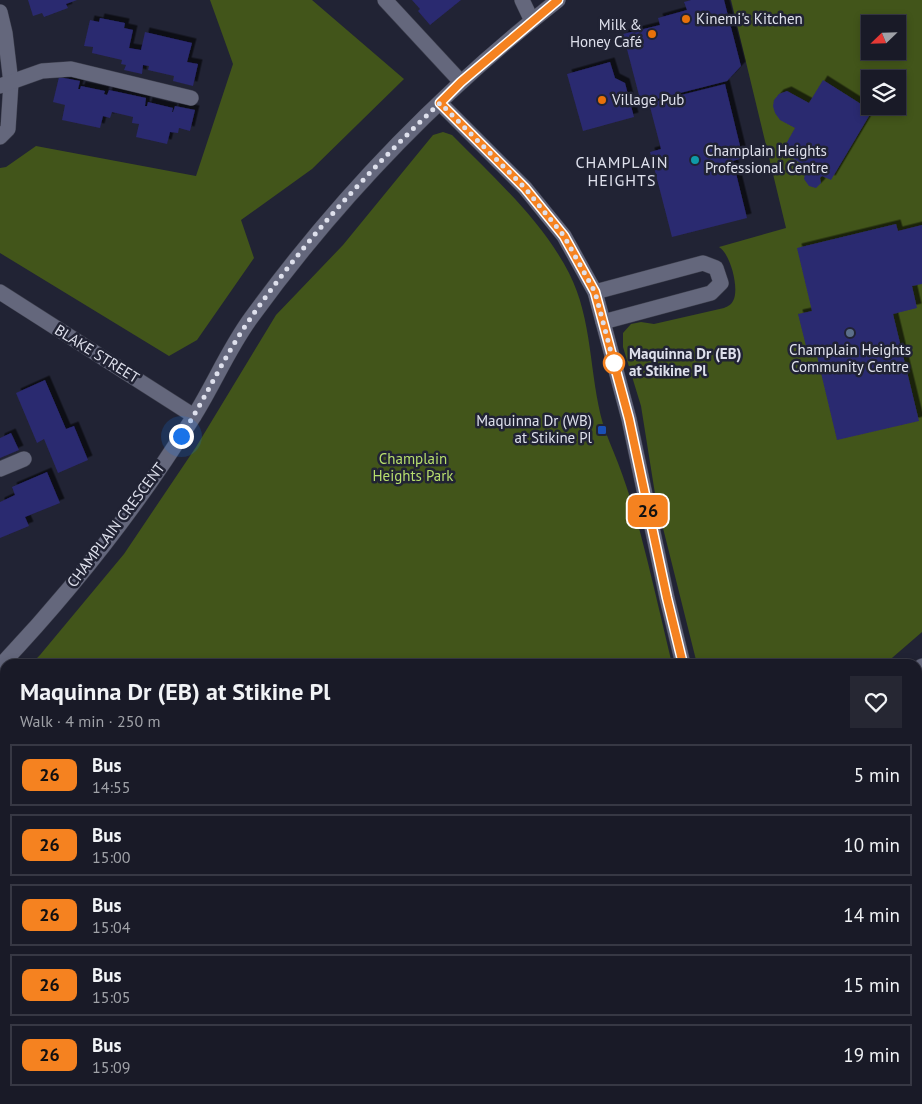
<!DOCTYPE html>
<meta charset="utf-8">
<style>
:root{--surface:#191a27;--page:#262733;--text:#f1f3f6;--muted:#9fa1a7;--line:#373844}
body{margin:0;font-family:"PT Sans",sans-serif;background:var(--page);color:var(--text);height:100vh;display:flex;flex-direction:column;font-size:19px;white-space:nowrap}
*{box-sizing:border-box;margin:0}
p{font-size:16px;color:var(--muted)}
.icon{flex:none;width:28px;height:28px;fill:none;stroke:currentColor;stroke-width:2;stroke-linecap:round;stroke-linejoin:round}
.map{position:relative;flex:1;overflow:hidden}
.panel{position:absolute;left:0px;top:659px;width:922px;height:446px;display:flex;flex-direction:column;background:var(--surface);border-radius:15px 15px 0 0;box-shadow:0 2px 8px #0003,0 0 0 1px var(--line)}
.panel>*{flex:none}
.badge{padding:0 10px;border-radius:8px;font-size:18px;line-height:32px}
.needle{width:32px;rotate:247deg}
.buttons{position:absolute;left:861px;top:15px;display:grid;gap:10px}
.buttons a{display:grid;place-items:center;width:45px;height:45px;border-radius:0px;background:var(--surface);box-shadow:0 2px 8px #0003,0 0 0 1px var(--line);font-size:25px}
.you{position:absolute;width:25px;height:25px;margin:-12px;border:4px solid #fff;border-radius:50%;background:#1a73e8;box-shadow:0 0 0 8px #1a73e833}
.map>.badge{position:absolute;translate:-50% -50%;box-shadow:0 0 0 2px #fff}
.round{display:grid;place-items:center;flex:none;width:52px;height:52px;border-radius:0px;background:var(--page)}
.overview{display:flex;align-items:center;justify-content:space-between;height:85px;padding:0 20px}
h1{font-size:24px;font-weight:600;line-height:38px}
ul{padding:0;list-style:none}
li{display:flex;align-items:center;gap:15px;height:62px;margin:0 10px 8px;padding:0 10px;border:2px solid var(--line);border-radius:0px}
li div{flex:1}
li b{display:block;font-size:19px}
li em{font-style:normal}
li .badge{min-width:55px;font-weight:700;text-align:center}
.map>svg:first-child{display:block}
.green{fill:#42551a;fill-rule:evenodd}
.building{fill:#2b296f;filter:url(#shadow)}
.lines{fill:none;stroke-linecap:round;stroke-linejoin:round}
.minor-casing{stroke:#3d3f4d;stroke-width:16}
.minor{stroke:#64677c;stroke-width:15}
.line-casing{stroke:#fff;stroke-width:11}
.line{stroke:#f58220;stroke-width:8}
.walk{stroke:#dee0ec;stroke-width:5;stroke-dasharray:0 9}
.food-dot{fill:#e8710a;stroke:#212334;stroke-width:2}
.culture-dot{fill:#0f9aa8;stroke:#212334;stroke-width:2}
.service-dot{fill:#5c6f8a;stroke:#212334;stroke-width:2}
.stop-dot{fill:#fff;stroke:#f58220;stroke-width:2.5}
.transit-dot{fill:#1a4fb4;stroke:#212334;stroke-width:2}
.labels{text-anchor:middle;stroke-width:5;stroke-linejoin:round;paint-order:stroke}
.poi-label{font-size:15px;fill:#dee0ec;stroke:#212334;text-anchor:start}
.street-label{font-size:15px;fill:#dee0ec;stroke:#212334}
.stop-label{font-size:15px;font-weight:bold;fill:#dee0ec;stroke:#212334;text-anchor:start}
.park-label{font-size:15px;fill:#b7de6d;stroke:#212334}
.neighbourhood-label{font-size:16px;letter-spacing:1px;fill:#dee0ec;stroke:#212334}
</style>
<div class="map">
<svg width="922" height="1104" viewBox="0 0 922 1104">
<defs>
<filter id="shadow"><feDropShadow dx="4.5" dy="-4.5" stdDeviation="0" flood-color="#0009"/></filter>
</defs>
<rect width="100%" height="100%" fill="#212334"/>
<g class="green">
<polygon points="210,0 312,0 404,79 312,169 241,220 254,258 197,340 169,356 0,253 0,168 6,167 36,146 196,176 233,64"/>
<path d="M731 0H922V632L885 664H697L656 500 641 406 623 347V333L631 324 641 322 654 324 724 308C728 306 731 305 733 301 740 289 730 253 719 247L786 228ZM870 24H898V51H870ZM870 79H898V106H870Z"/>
<path d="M443 132 452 135C494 178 541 219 569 273 593 320 589 374 603 424 607 437 613 450 618 463 626 484 633 506 639 528 651 573 661 618 672 664H31L40 655 124 554 196 447 276 315 343 245 433 135Z"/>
<polygon points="5,689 5,1011 0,1010 0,694"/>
<polygon points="0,1028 5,1029 5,1100 155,1100 164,1104 0,1104"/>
<polygon points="207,1100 589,1100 588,1104 223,1104"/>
</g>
<g class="building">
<polygon points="28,0 77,0 66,4 68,8 44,17 42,13 33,16"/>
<polygon points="412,0 461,0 430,25 418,11 420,9"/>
<polygon points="691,0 724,0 741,66 727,81 641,103 623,34 660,25 658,18 687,10 684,2"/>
<polygon points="100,18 125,23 124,28 133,30 129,48 141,50 145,32 192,43 187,62 198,64 193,86 173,81 174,76 148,70 149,66 143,65 142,74 124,70 126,65 121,64 122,60 92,53 93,47 84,46 90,20 99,22"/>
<polygon points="610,62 615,78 625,83 634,117 583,131 567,74"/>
<polygon points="59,77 80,81 78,89 80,89 81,86 105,91 104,94 107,95 109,90 146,98 145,106 147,106 148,102 173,108 172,112 173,112 175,106 195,110 190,131 179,128 178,133 170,132 167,144 136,137 139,124 132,123 133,117 112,112 110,118 103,116 100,128 62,120 65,105 53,102"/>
<polygon points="823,80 872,111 831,180 822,176 820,178 821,183 816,188 809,186 804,179 805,174 808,171 805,169 806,167 782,151 795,128 780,120 775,113 773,106 774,100 779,94 787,91 809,103"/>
<polygon points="725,84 743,158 733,161 747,218 672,237 650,152 661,149 649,103"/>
<polygon points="896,224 898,231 922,225 922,284 912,286 917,308 893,314 919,421 837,440 816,352 808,354 798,314 812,311 797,248"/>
<polygon points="45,380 66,429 74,426 88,460 58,473 44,439 37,443 16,393"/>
<polygon points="11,433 19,450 0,458 0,438"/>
<polygon points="47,472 60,503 25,517 29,526 0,538 0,502 15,495 12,487"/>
<polygon points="918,744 922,750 922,782 918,786"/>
<polygon points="922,883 922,907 918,903 918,887"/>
<polygon points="918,911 922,915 922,921 918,927"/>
<polygon points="918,1000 922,1007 922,1044 918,1047"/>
<polygon points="684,1100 707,1100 706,1104 695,1104"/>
<polygon points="748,1100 795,1100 793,1104 747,1104"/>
<polygon points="854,1100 874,1100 884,1104 853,1104"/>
</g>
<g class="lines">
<g class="minor-casing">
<g id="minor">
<polyline points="385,0 461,82"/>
<polyline points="522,0 532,21"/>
<polyline points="0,12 5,33 11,83 8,129 0,137"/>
<polyline points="0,86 42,71 71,69 191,98"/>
<polyline points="440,103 525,188 564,236 595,292 629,419 667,598 683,664"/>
<polyline points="0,292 194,416"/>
<polyline points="595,292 703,263 716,268 721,283 711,293 603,322"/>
<polyline points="0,469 24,459"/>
<path d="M0 666C73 589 138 506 194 416 214 384 229 348 251 318 338 198 442 91 558 0"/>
<polyline points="918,669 922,666"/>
<polyline points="613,1104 615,1100"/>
</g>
</g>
<use href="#minor" class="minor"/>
</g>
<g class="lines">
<g class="line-casing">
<polyline id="line" points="558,0 461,82 440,103 525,188 564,236 595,292 629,419 667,598 683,664"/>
</g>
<use href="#line" class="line"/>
<path class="walk" d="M181 436C206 398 224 356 250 319 304 241 371 168 440 103L525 188 564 236 595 292 615 367 614 363"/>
</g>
<g class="food-dot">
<circle cx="686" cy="19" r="5"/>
<circle cx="652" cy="34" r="5"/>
<circle cx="602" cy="100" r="5"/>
</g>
<circle class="culture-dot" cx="695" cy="160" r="5"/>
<circle class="service-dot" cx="850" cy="333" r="5"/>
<circle class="stop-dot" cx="614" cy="363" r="10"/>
<rect class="transit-dot" x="597" y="425" width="10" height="10" rx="2.5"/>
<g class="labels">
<g class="poi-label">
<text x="696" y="24">Kinemi's Kitchen</text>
<text x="642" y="30" text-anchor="end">Milk &amp;<tspan x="642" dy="17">Honey Café</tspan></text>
<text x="612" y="105">Village Pub</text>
<text x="705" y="156">Champlain Heights<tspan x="705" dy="17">Professional Centre</tspan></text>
<text x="850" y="355" text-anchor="middle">Champlain Heights<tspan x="850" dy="17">Community Centre</tspan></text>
<text x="592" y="426" text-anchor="end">Maquinna Dr (WB)<tspan x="592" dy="17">at Stikine Pl</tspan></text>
</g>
<g class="street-label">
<text transform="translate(97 354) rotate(32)" y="5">BLAKE STREET</text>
<text transform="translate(116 525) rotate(-53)" y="5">CHAMPLAIN CRESCENT</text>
</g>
<g class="stop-label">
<text x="629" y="359">Maquinna Dr (EB)<tspan x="629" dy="17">at Stikine Pl</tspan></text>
</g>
<g class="park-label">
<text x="413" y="464">Champlain<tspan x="413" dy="17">Heights Park</tspan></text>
</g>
<g class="neighbourhood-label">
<text x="622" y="168">CHAMPLAIN<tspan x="622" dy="18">HEIGHTS</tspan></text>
</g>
</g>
</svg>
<div class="buttons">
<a><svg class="needle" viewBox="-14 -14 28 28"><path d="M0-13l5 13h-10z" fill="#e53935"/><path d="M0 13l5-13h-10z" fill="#9fa1a7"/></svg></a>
<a><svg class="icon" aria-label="layers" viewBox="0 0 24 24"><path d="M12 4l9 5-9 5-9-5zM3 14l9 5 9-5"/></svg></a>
</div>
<div class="you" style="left:181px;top:436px"></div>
<b class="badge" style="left:648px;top:511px;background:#f58220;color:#111">26</b>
<section class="panel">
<div class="overview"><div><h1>Maquinna Dr (EB) at Stikine Pl</h1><p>Walk · 4 min · 250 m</p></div><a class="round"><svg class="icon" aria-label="heart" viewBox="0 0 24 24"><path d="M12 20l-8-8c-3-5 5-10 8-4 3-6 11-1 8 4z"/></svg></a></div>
<ul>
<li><span class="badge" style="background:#f58220;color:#111">26</span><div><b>Bus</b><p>14:55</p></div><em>5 min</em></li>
<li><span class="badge" style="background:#f58220;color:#111">26</span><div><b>Bus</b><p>15:00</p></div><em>10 min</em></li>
<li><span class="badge" style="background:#f58220;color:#111">26</span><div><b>Bus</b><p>15:04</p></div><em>14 min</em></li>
<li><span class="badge" style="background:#f58220;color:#111">26</span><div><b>Bus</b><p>15:05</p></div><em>15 min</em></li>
<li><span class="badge" style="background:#f58220;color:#111">26</span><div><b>Bus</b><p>15:09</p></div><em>19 min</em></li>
</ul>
</section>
</div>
